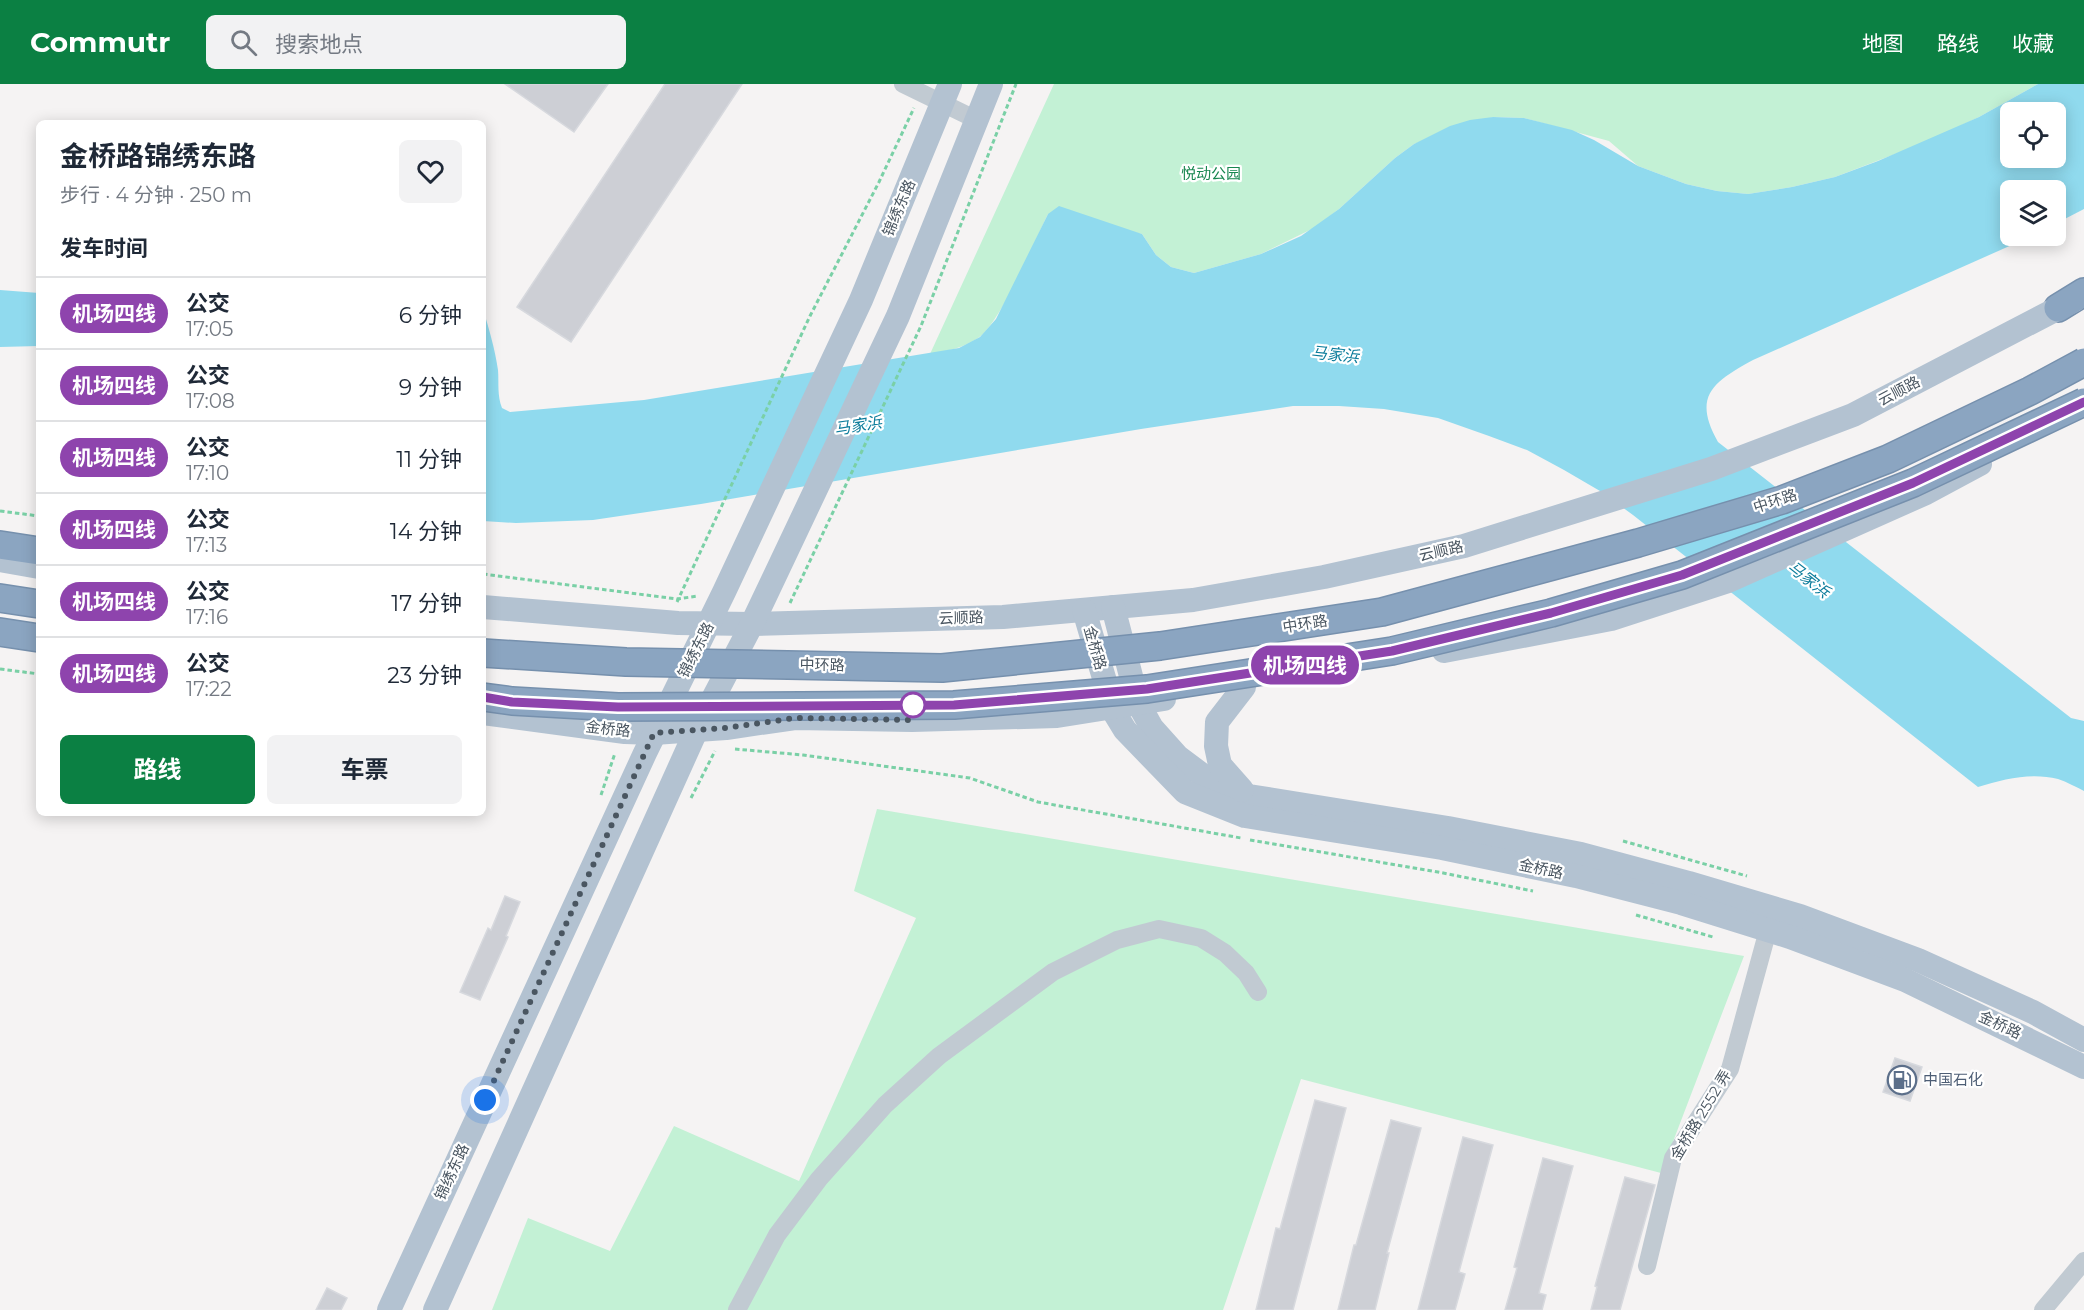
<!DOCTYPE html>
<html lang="zh">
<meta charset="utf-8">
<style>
:root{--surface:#fff;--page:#f2f2f3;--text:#1f2937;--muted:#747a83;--line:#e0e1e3;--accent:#0b8043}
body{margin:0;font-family:Montserrat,"Noto Sans SC",sans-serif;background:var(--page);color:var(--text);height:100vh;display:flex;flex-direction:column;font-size:22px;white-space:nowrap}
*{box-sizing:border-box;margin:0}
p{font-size:20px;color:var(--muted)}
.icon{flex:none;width:33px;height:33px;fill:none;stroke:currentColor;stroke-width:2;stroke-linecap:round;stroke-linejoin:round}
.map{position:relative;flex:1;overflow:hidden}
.sheet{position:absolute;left:36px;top:36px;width:450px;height:696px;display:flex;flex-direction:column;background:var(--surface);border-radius:9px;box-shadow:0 3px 15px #0003}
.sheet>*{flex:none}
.badge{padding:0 12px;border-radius:20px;font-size:21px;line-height:39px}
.buttons{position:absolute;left:2000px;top:18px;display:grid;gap:12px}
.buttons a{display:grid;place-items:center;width:66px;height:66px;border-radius:9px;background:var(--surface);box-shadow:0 3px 15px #0003;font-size:30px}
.you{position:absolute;width:30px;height:30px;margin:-15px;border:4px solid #fff;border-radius:50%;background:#1a73e8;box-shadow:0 0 0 9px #1a73e833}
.map>.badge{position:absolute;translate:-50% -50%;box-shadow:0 0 0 3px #fff}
h2{padding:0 24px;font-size:22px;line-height:54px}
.round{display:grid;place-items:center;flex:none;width:63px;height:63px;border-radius:9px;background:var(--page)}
.head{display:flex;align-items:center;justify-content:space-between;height:102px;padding:0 24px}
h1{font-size:28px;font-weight:700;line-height:45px}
.cta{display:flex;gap:12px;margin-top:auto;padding:12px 24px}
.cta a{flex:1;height:69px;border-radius:9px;background:var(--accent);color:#fff;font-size:24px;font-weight:700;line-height:69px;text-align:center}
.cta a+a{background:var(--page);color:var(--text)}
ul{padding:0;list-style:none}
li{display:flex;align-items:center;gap:18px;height:72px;padding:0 24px;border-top:2px solid var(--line)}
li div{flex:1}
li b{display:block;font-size:22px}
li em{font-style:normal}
li .badge{min-width:66px;font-weight:700;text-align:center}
header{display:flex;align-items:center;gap:36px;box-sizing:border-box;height:84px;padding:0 30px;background:var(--accent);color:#fff}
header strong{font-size:28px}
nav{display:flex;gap:33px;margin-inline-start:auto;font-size:21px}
.search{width:420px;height:54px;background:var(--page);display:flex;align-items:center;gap:15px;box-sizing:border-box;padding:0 21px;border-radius:9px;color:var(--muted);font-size:22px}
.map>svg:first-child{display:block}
.green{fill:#c3f1d5}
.water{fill:#90daee;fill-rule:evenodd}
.building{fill:#cdcfd5;stroke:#d7d9de;stroke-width:1.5}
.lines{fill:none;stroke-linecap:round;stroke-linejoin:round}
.highway-casing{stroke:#7690ad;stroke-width:30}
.path{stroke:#7ad0a6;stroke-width:3;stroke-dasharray:4.5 3;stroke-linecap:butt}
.minor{stroke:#c1cad2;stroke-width:18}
.major{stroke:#b3c2d1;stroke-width:24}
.highway{stroke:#8ba5c1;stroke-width:27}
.highway-bridge-casing{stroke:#7690ad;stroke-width:30;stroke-linecap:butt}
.highway-bridge{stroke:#8ba5c1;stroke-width:27}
.line-casing{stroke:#fff;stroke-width:14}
.line{stroke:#8e44ad;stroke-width:9}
.walk{stroke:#4a5661;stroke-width:6;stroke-dasharray:0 10.8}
.stop-dot{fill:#fff;stroke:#8e44ad;stroke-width:3}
.labels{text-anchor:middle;stroke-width:4.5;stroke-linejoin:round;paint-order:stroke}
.park-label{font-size:15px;fill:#17864f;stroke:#fff}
.street-label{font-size:15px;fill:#4a5661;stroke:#fff}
.service-label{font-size:15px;fill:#4e5e75;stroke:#fff;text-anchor:start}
.water-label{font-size:16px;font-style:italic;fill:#0c7c9b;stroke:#fff}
</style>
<header>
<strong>Commutr</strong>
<div class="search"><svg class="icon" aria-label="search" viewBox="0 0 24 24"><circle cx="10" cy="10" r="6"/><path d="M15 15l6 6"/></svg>搜索地点</div>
<nav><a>地图</a><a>路线</a><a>收藏</a></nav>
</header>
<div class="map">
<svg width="2084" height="1226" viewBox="0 0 2084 1226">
<rect width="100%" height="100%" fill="#f5f3f3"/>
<g class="green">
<path d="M1054 0H2038L1979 33 1924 59 1835 93 1792 103 1748 110 1717 107 1686 100 1638 82 1609 57 1524 34 1493 33 1414 60 1395 74 1339 125 1314 144 1261 170 1194 189 1171 183 1156 171 1142 150 1048 130C1034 158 1000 240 978 254 963 264 947 267 930 270Z"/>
<polygon points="877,725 1744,872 1661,1089 1301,995 1223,1226 492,1226 528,1134 610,1167 674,1042 799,1097 916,834 854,807"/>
</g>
<g class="water">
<path d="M2038 0H2084V125L2055 140V106H2010V152H2032L1753 276C1713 298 1692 312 1718 358L2071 634 2084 637V707C2076 703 2067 698 2058 695 2031 688 2004 695 1978 703L1633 431 1600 407 1564 386 1527 366 1489 352 1438 334 1384 325 1339 322H1293L1141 345 701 420 593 436 516 439 483 437V225C489 245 495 265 498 286 499 299 497 311 502 324L510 328 644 316 959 264 980 253 996 235 1048 130 1059 122 1142 150 1156 171 1171 183 1194 189 1261 170 1301 152 1339 125 1395 74 1414 60 1450 42 1470 36 1493 33 1524 34 1572 46 1594 56 1638 82 1686 100 1717 107 1748 110 1792 103 1835 93 1878 77 1979 33ZM2010 28H2055V74H2010Z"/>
<polygon points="0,206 39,209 39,262 0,263"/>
</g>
<g class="building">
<polygon points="505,0 608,0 574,48"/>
<polygon points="665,0 742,0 571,258 517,223"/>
<polygon points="505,812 520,818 506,852 508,853 480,916 460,908 488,844 491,846"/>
<polygon points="1895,974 1922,983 1910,1017 1883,1008"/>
<polygon points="1315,1016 1346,1024 1293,1226 1256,1226 1276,1144 1280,1145"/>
<polygon points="1391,1036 1421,1044 1387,1169 1389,1169 1375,1226 1338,1226 1354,1161 1356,1161"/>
<polygon points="1463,1053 1493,1061 1459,1188 1465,1190 1455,1226 1418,1226"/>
<polygon points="1543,1074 1573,1082 1539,1209 1546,1211 1542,1226 1505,1226 1517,1184 1514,1183"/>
<polygon points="1625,1093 1655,1101 1620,1226 1591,1226 1597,1203 1595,1202"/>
<polygon points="327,1204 347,1214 341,1226 316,1226"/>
</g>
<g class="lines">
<g class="highway-casing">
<g id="highway">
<polyline points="2058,224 2084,208"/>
<polyline points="0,461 39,467"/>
<polyline points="0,514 39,520"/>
<polyline points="0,548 39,554"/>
</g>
</g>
<g class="path">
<polyline points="0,427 39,432"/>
<polyline points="483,490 677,515 698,512"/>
<polyline points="677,518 810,232 879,98 914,24"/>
<polyline points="790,519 921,242 1016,0"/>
<polyline points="0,585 39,590"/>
<polyline points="735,665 803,671 970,694 1038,718 1241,754"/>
<polyline points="601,711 615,669"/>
<polyline points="691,714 715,667"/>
<polyline points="1250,756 1438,788 1533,807"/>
<polyline points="1623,757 1747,792"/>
<polyline points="1636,831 1713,853"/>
</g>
<g class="minor">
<polyline points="903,0 977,36"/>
<polyline points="1647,1182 1673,1074 1730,985 1768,846"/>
<polyline points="737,1226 777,1151 819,1095 885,1021 939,972 1053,888 1117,856 1159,845 1201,854 1225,869 1246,889 1258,908"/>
<polyline points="2043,1226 2084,1177"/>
</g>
<g class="major">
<polyline points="0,476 39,483"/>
<polyline points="483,523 678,539 752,540 1003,533 1193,516 1324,493 1464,462 1711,385 1853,331 2074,216"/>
<polyline points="1113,523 1138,619 1152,644 1178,673 1209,696 1249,712 1448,744 1581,770 1689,799 1800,832 1918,876 2033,928 2084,956"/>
<polyline points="1084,526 1114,628 1125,646 1185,708 1245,732 1442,764 1576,792 1681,819 1790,853 1905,896 2084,983"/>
<polyline points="1444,567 1611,535 1728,497 1926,409 1980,380"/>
<polyline points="483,629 625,648 654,649 726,644 795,634 912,636 1057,632 1164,615"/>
<polyline points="1242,706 1220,681 1216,662 1217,638 1244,603"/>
<polyline points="389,1226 645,669 724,508 861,216 950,0"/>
<polyline points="435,1226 696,647 752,540 898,232 991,0"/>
</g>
<use href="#highway" class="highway"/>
<g class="highway-bridge-casing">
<g id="highway-bridge">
<polyline points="483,569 626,578 942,584 1160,562 1382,528 1638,459 1782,416 1888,375 2030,307 2084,278"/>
<polyline points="483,613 512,617 618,623 954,621 1147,605 1392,567 1551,529 1682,491 1913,399 2084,318"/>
</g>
</g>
<use href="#highway-bridge" class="highway-bridge"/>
</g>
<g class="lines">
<g class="line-casing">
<polyline id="line" points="483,613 512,618 618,623 954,621 1147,605 1392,567 1551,529 1682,491 1913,399 2084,318"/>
</g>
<use href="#line" class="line"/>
<polyline class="walk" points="485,1016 654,649 726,644 795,634 912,636 913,621"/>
</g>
<defs>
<g id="fuel-ring" transform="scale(1.5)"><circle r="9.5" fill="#fff" stroke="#5c6f8a" stroke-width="1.5"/><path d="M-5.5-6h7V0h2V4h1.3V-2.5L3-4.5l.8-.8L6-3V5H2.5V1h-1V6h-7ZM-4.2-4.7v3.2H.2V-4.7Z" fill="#5c6f8a"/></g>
</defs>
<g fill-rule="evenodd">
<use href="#fuel-ring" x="1902" y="996"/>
</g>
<circle class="stop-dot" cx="913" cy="621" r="12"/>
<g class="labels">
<g class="park-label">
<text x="1211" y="95">悦动公园</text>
</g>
<g class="street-label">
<text transform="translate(899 124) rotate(-67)" y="5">锦绣东路</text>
<text transform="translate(1899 307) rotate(-28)" y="5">云顺路</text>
<text transform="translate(1775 417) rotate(-18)" y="5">中环路</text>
<text transform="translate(1441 467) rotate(-13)" y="5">云顺路</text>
<text transform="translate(961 534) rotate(-2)" y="5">云顺路</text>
<text transform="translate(1305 540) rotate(-9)" y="5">中环路</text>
<text transform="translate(1095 564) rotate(74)" y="5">金桥路</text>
<text transform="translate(696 566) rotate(-63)" y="5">锦绣东路</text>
<text transform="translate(822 581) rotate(1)" y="5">中环路</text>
<text transform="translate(608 645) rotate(6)" y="5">金桥路</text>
<text transform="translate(1541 785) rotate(12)" y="5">金桥路</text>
<text transform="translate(2000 941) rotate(25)" y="5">金桥路</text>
<text transform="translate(1701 1031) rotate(-59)" y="5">金桥路 2552 弄</text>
<text transform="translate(452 1088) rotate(-65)" y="5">锦绣东路</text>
</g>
<g class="service-label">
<text x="1923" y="1001">中国石化</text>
</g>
<g class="water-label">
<text transform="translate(1335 270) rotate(6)" y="6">马家浜</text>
<text transform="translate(858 341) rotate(-9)" y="6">马家浜</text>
<text transform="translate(1809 495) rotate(38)" y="6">马家浜</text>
</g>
</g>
</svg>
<div class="buttons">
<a><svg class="icon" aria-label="locate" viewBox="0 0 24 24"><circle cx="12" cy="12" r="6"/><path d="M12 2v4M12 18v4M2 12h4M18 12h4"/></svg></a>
<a><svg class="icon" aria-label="layers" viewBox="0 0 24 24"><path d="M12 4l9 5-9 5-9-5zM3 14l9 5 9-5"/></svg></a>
</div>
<div class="you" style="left:485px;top:1016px"></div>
<b class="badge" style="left:1305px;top:581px;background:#8e44ad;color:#fff">机场四线</b>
<section class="sheet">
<div class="head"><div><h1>金桥路锦绣东路</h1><p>步行 · 4 分钟 · 250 m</p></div><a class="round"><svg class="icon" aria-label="heart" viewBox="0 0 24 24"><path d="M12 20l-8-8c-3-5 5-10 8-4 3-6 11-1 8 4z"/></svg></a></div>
<h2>发车时间</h2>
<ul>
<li><span class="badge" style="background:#8e44ad;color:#fff">机场四线</span><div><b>公交</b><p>17:05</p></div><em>6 分钟</em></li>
<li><span class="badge" style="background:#8e44ad;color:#fff">机场四线</span><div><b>公交</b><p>17:08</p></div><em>9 分钟</em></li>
<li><span class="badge" style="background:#8e44ad;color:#fff">机场四线</span><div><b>公交</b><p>17:10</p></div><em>11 分钟</em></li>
<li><span class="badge" style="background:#8e44ad;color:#fff">机场四线</span><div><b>公交</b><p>17:13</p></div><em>14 分钟</em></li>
<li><span class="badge" style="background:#8e44ad;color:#fff">机场四线</span><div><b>公交</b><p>17:16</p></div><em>17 分钟</em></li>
<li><span class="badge" style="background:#8e44ad;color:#fff">机场四线</span><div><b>公交</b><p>17:22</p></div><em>23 分钟</em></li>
</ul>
<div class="cta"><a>路线</a><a>车票</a></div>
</section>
</div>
